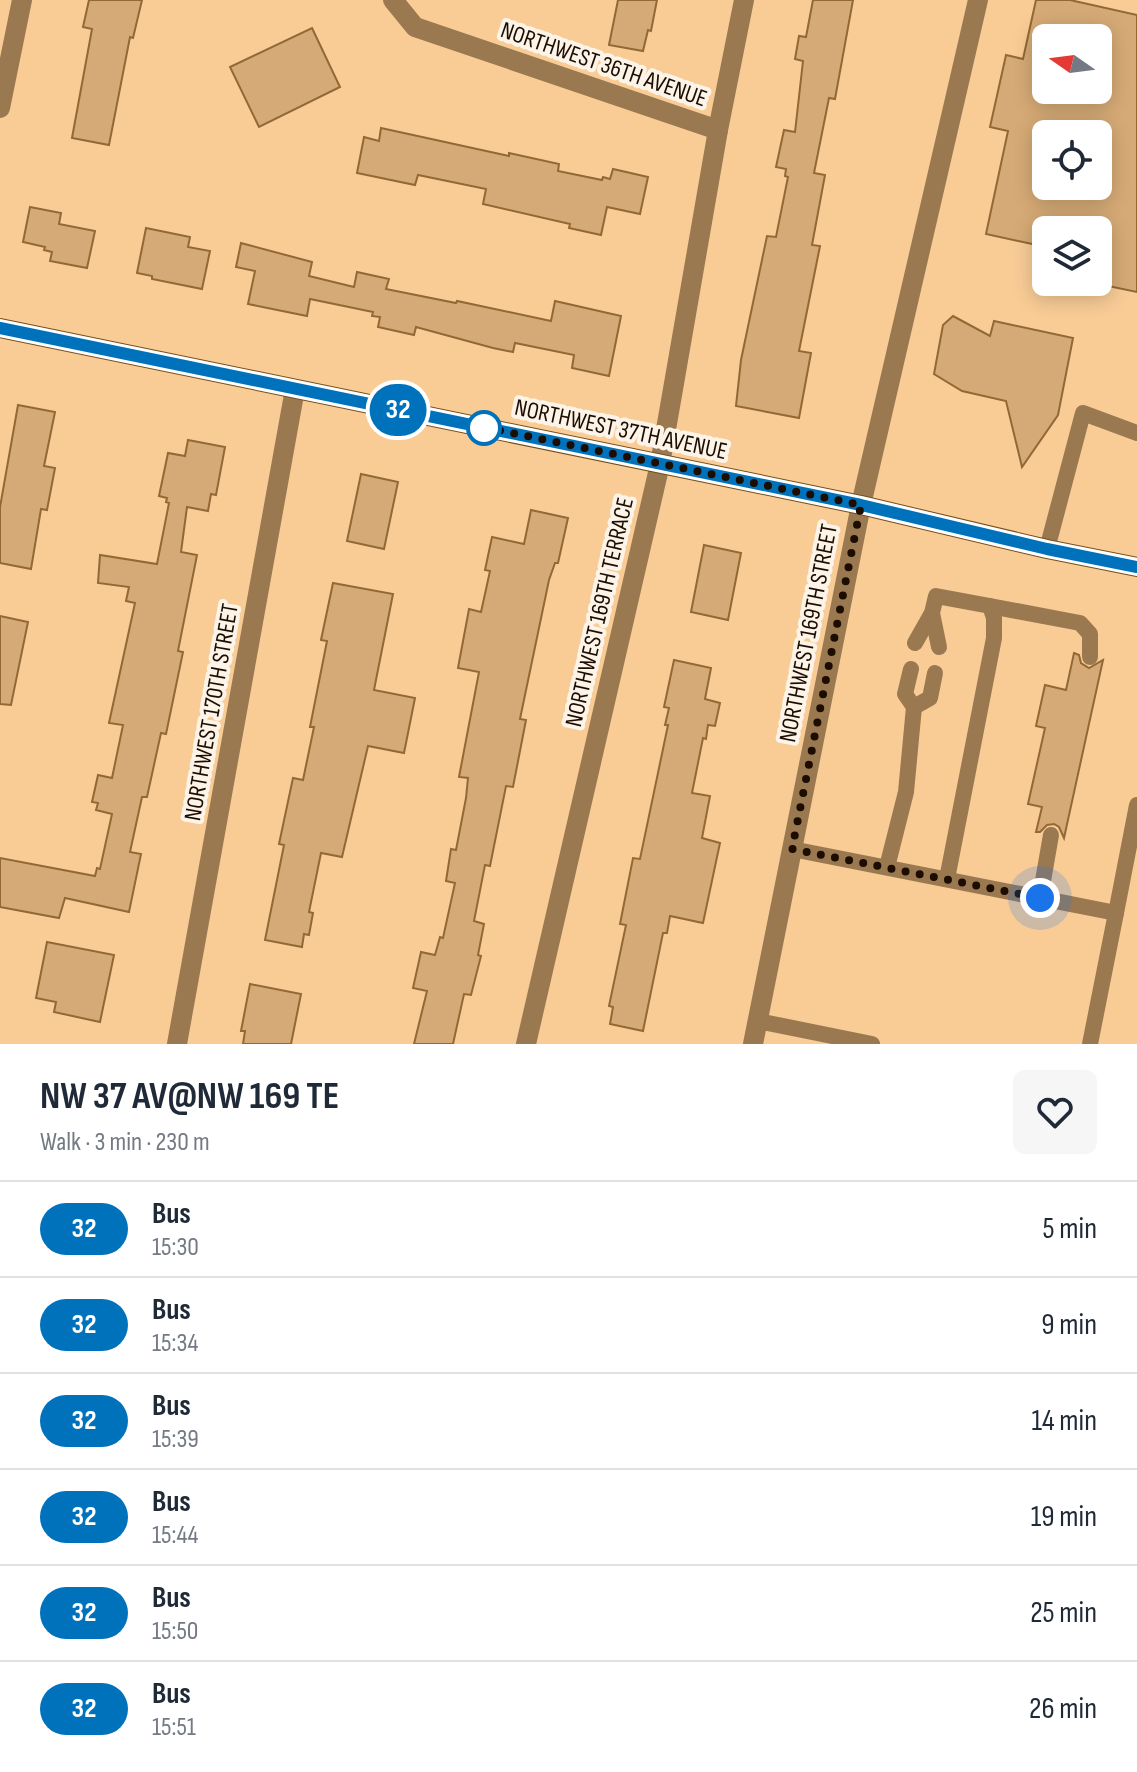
<!DOCTYPE html>
<meta charset="utf-8">
<style>
:root{--surface:#fff;--page:#f6f6f7;--text:#1f2937;--muted:#747a83;--line:#e0e1e3}
body{margin:0;font-family:"Sofia Sans Condensed",sans-serif;background:var(--page);color:var(--text);height:100vh;display:flex;flex-direction:column;font-size:30px;white-space:nowrap}
*{box-sizing:border-box;margin:0}
p{font-size:26px;color:var(--muted)}
.icon{flex:none;width:44px;height:44px;fill:none;stroke:currentColor;stroke-width:2;stroke-linecap:round;stroke-linejoin:round}
.map{position:relative;height:1044px;overflow:hidden}
.panel{display:flex;flex-direction:column;background:var(--surface);flex:1}
.panel>*{flex:none}
.badge{padding:0 16px;border-radius:26px;font-size:28px;line-height:52px}
.needle{width:52px;rotate:284deg}
.controls{position:absolute;left:1032px;top:24px;display:grid;gap:16px}
.controls a{display:grid;place-items:center;width:80px;height:80px;border-radius:12px;background:var(--surface);box-shadow:0 4px 20px #0003;font-size:40px}
.you{position:absolute;width:40px;height:40px;margin:-20px;border:6px solid #fff;border-radius:50%;background:#1a73e8;box-shadow:0 0 0 12px #1a73e833}
.map>.badge{position:absolute;translate:-50% -50%;box-shadow:0 0 0 4px #fff}
.round{display:grid;place-items:center;flex:none;width:84px;height:84px;border-radius:12px;background:var(--page)}
.overview{display:flex;align-items:center;justify-content:space-between;height:136px;padding:0 40px}
h1{font-size:38px;font-weight:700;line-height:60px}
ul{padding:0;list-style:none}
li{display:flex;align-items:center;gap:24px;height:96px;padding:0 40px;border-top:2px solid var(--line)}
li div{flex:1}
li b{display:block;font-size:30px}
li em{font-style:normal}
li .badge{min-width:88px;font-weight:700;text-align:center}
.map>svg:first-child{display:block}
.building{fill:#d6aa76;stroke:#926935;stroke-width:2;fill-rule:evenodd}
.lines{fill:none;stroke-linecap:round;stroke-linejoin:round}
.lane{stroke:#9a7951;stroke-width:16}
.street{stroke:#9a7951;stroke-width:20}
.secondary{stroke:#744f1c;stroke-width:20}
.line-casing{stroke:#fff;stroke-width:18}
.line{stroke:#0072bc;stroke-width:12}
.walk{stroke:#1d0d00;stroke-width:8;stroke-dasharray:0 14.4}
.stop-dot{fill:#fff;stroke:#0072bc;stroke-width:4}
.labels{text-anchor:middle;stroke-width:8;stroke-linejoin:round;paint-order:stroke}
.street-label{font-size:24px;fill:#1d0d00;stroke:#fdf4e9}
</style>
<div class="map">
<svg width="1137" height="1044" viewBox="0 0 1137 1044">
<rect width="100%" height="100%" fill="#f9cc96"/>
<g class="building">
<polygon points="89,0 142,0 133,38 130,37 109,145 72,138 92,29 83,27"/>
<polygon points="618,0 657,0 651,31 648,30 643,51 609,45"/>
<polygon points="813,0 853,0 835,99 829,98 814,173 825,175 812,245 820,246 799,351 811,353 799,418 736,406 741,360 767,236 776,237 788,177 785,176 786,169 776,167 784,130 795,132 803,61 795,59 799,36 806,37"/>
<path d="M1036 0H1070L1137 15V292L1094 283 1098 282V230H1046V247L986 234 1008 131 990 127 1006 55 1023 59ZM1046 38H1098V90H1046ZM1046 134H1098V186H1046Z"/>
<polygon points="312,28 340,87 259,127 230,67"/>
<polygon points="381,128 509,156 509,153 559,164 558,171 602,180 603,177 610,179 613,169 648,177 640,214 607,207 601,235 569,228 570,224 483,204 486,189 418,175 415,185 357,173 364,137 379,141"/>
<polygon points="30,207 61,213 59,224 95,231 87,268 50,261 52,252 44,250 45,247 23,242"/>
<polygon points="146,228 190,237 188,247 210,251 202,289 152,279 152,276 137,273"/>
<polygon points="241,243 312,262 309,276 354,287 357,272 389,279 386,289 456,303 457,301 551,321 555,301 621,316 609,376 572,368 574,355 515,343 513,352 493,348 416,327 414,335 378,327 380,317 372,316 373,312 310,299 307,316 248,304 255,271 236,267"/>
<polygon points="953,316 990,336 994,321 1073,338 1058,415 1022,467 1006,401 962,391 934,374 943,325"/>
<polygon points="18,405 55,412 44,466 55,468 47,510 41,509 31,569 0,563 0,507"/>
<polygon points="188,440 225,447 216,495 211,494 208,511 187,507 181,552 197,555 178,651 183,652 166,734 161,733 147,797 142,797 130,852 141,854 129,912 65,898 59,918 0,907 0,858 95,876 97,868 100,869 112,814 96,810 98,803 92,802 98,775 112,778 123,725 109,723 135,603 126,601 129,587 98,583 100,555 157,564 169,503 166,502 167,498 159,496 168,453 185,456"/>
<polygon points="361,474 398,482 384,549 347,541"/>
<polygon points="531,510 568,518 558,563 555,563 549,580 520,719 526,720 513,787 506,786 490,866 485,865 474,921 484,924 478,955 481,956 471,995 464,994 453,1044 414,1044 427,991 413,988 421,952 435,955 440,937 443,938 455,883 446,881 451,849 456,850 466,798 468,778 459,777 479,672 458,668 469,609 481,612 490,571 485,570 492,537 524,544"/>
<polygon points="704,545 741,553 728,620 691,612"/>
<polygon points="333,583 393,594 374,690 415,698 404,753 368,746 342,857 321,853 309,912 313,913 309,935 304,934 302,947 265,940 284,845 279,844 293,778 303,780 314,727 310,727 327,641 321,640"/>
<polygon points="0,616 28,622 11,705 0,704"/>
<polygon points="1074,653 1079,655 1081,663 1089,668 1103,660 1064,838 1059,827 1054,824 1047,825 1040,832 1036,832 1042,807 1028,804 1045,728 1036,726 1045,685 1066,690"/>
<polygon points="674,660 711,668 705,699 720,703 715,726 708,725 706,739 703,738 692,793 710,796 702,838 720,843 703,923 670,916 667,933 663,933 643,1031 610,1024 613,1007 609,1006 626,925 620,924 633,858 640,859 668,725 665,725 669,708 664,707"/>
<polygon points="47,942 114,955 100,1022 54,1012 56,1002 36,998"/>
<polygon points="250,984 301,994 291,1044 243,1044 245,1031 241,1031"/>
</g>
<g class="lines">
<g class="lane">
<polyline points="1047,549 1083,413 1137,433"/>
<polyline points="990,606 1080,623 1090,634 1090,657"/>
<polyline points="932,613 939,647"/>
<polyline points="915,643 932,613 936,596 990,606 994,618 994,638 947,879"/>
<polyline points="914,707 930,698 935,673"/>
<polyline points="792,849 1116,913 1137,805"/>
<polyline points="887,867 906,792 914,707 905,694 911,669"/>
<polyline points="1040,898 1051,835"/>
<polyline points="758,1021 872,1044"/>
<polyline points="1090,1044 1116,913"/>
</g>
<g class="street">
<polyline points="393,0 415,27 718,130"/>
<polyline points="0,108 22,0"/>
<polyline points="177,1044 295,389"/>
<polyline points="526,1044 660,464 718,130 744,0"/>
<polyline points="753,1044 861,505 978,0"/>
</g>
<polyline class="secondary" points="0,328 861,505 1047,549 1137,567"/>
</g>
<g class="lines">
<g class="line-casing">
<polyline id="line" points="0,328 861,505 1047,549 1137,567"/>
</g>
<use href="#line" class="line"/>
<polyline class="walk" points="484,428 478,426 861,505 792,849 1040,898"/>
</g>
<circle class="stop-dot" cx="484" cy="428" r="16"/>
<g class="labels">
<g class="street-label">
<text transform="translate(604 64) rotate(19)" y="8">NORTHWEST 36TH AVENUE</text>
<text transform="translate(621 429) rotate(12)" y="8">NORTHWEST 37TH AVENUE</text>
<text transform="translate(599 612) rotate(-77)" y="8">NORTHWEST 169TH TERRACE</text>
<text transform="translate(808 633) rotate(-79)" y="8">NORTHWEST 169TH STREET</text>
<text transform="translate(211 712) rotate(-80)" y="8">NORTHWEST 170TH STREET</text>
</g>
</g>
</svg>
<div class="controls">
<a><svg class="needle" viewBox="-14 -14 28 28"><path d="M0-13l5 13h-10z" fill="#e53935"/><path d="M0 13l5-13h-10z" fill="#747a83"/></svg></a>
<a><svg class="icon" aria-label="locate" viewBox="0 0 24 24"><circle cx="12" cy="12" r="6"/><path d="M12 2v4M12 18v4M2 12h4M18 12h4"/></svg></a>
<a><svg class="icon" aria-label="layers" viewBox="0 0 24 24"><path d="M12 4l9 5-9 5-9-5zM3 14l9 5 9-5"/></svg></a>
</div>
<div class="you" style="left:1040px;top:898px"></div>
<b class="badge" style="left:398px;top:410px;background:#0072bc;color:#fff">32</b>
</div>
<section class="panel">
<div class="overview"><div><h1>NW 37 AV@NW 169 TE</h1><p>Walk · 3 min · 230 m</p></div><a class="round"><svg class="icon" aria-label="heart" viewBox="0 0 24 24"><path d="M12 20l-8-8c-3-5 5-10 8-4 3-6 11-1 8 4z"/></svg></a></div>
<ul>
<li><span class="badge" style="background:#0072bc;color:#fff">32</span><div><b>Bus</b><p>15:30</p></div><em>5 min</em></li>
<li><span class="badge" style="background:#0072bc;color:#fff">32</span><div><b>Bus</b><p>15:34</p></div><em>9 min</em></li>
<li><span class="badge" style="background:#0072bc;color:#fff">32</span><div><b>Bus</b><p>15:39</p></div><em>14 min</em></li>
<li><span class="badge" style="background:#0072bc;color:#fff">32</span><div><b>Bus</b><p>15:44</p></div><em>19 min</em></li>
<li><span class="badge" style="background:#0072bc;color:#fff">32</span><div><b>Bus</b><p>15:50</p></div><em>25 min</em></li>
<li><span class="badge" style="background:#0072bc;color:#fff">32</span><div><b>Bus</b><p>15:51</p></div><em>26 min</em></li>
</ul>
</section>
